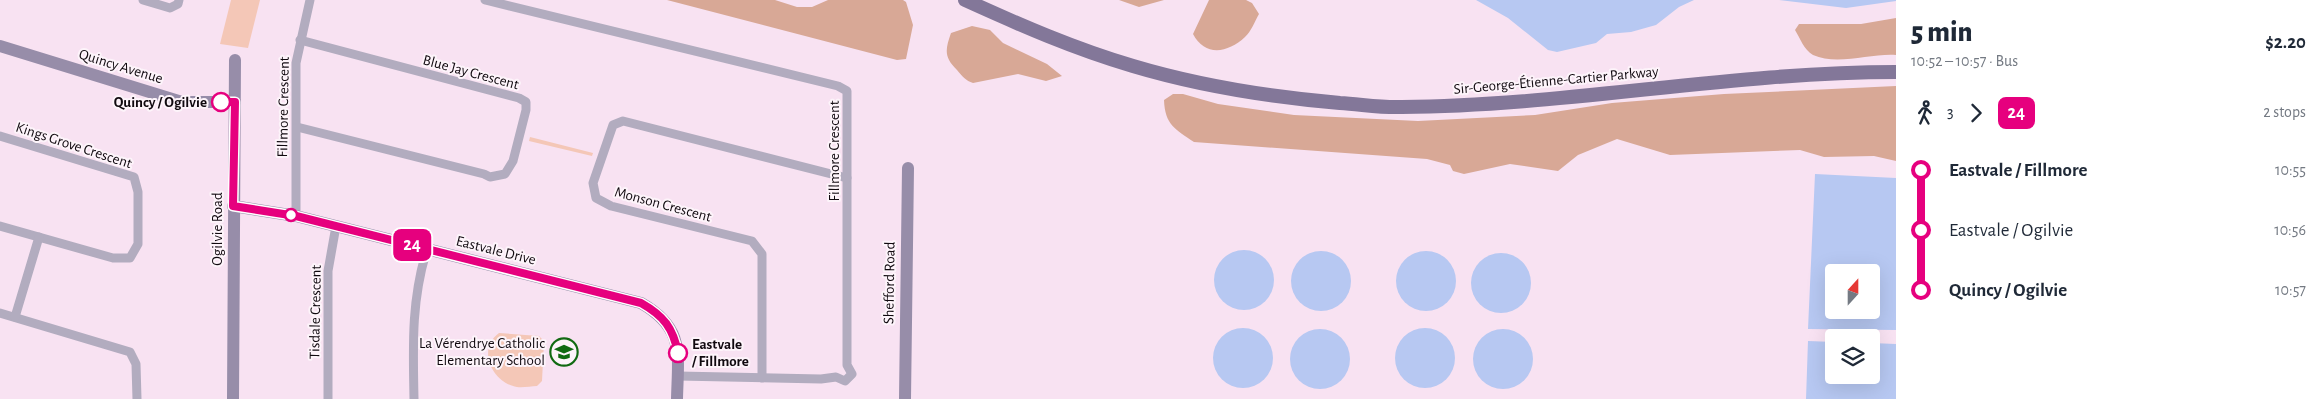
<!DOCTYPE html>
<meta charset="utf-8">
<style>
:root{--surface:#fff;--page:#f2f2f3;--text:#1f2937;--muted:#747a83}
body{margin:0;font-family:"Alegreya Sans",sans-serif;background:var(--page);color:var(--text);height:100vh;display:flex;flex-direction:column;font-size:19px;white-space:nowrap}
*{box-sizing:border-box;margin:0}
p{font-size:16px;color:var(--muted)}
.icon{flex:none;width:28px;height:28px;fill:none;stroke:currentColor;stroke-width:2;stroke-linecap:round;stroke-linejoin:round}
.map{position:relative;flex:1;overflow:hidden}
.details{display:flex;flex-direction:column;background:var(--surface);width:425px}
.details>*{flex:none}
.badge{padding:0 10px;border-radius:8px;font-size:18px;line-height:32px}
.needle{width:32px;rotate:21deg}
.controls{position:absolute;left:1825px;top:264px;display:grid;gap:10px}
.controls a{display:grid;place-items:center;width:55px;height:55px;border-radius:5px;background:var(--surface);box-shadow:0 5px 20px #0002;font-size:25px}
.map>.badge{position:absolute;translate:-50% -50%;box-shadow:0 0 0 2px #fff}
.legs{display:flex;align-items:center;gap:8px;height:55px;padding:0 15px;font-size:16px}
.legs p{margin-inline-start:auto}
.headline{display:flex;align-items:center;justify-content:space-between;height:85px;padding:0 15px}
h1{font-size:28px;font-weight:800;line-height:38px}
ul{padding:0 15px;list-style:none}
li{display:flex;align-items:center;gap:18px;height:60px;font-size:19px}
li i{display:grid;place-items:center;width:8px;height:100%;margin:0 6px;background:currentColor}
li i::after{content:'';width:12px;height:12px;margin:-6px;border:4px solid;border-radius:50%;background:var(--surface)}
li p{margin-inline-start:auto}
li:first-child i{background:linear-gradient(#0000 50%,currentColor 0)}
li:last-child i{background:linear-gradient(currentColor 50%,#0000 0)}
main{display:flex;flex:1;min-height:0}
.map>svg:first-child{display:block}
.green{fill:#f4c7b7}
.forest{fill:#d8a896}
.water{fill:#b7c8f2;fill-rule:evenodd}
.lines{fill:none;stroke-linecap:round;stroke-linejoin:round}
.street{stroke:#b2acbf;stroke-width:9}
.secondary{stroke:#978da9;stroke-width:12}
.primary{stroke:#837799;stroke-width:14}
.line-1-casing{stroke:#fff;stroke-width:11}
.line-1{stroke:#e6007e;stroke-width:8}
.stop-1-dot{fill:#fff;stroke:#e6007e;stroke-width:2.5}
.labels{text-anchor:middle;stroke-width:4;stroke-linejoin:round;paint-order:stroke}
.street-label{font-size:15px;fill:#10090f;stroke:#fdf4fa}
.stop-label{font-size:15px;font-weight:bold;fill:#10090f;stroke:#fdf4fa;text-anchor:end}
.poi-label{font-size:15px;fill:#10090f;stroke:#fdf4fa;text-anchor:end}
</style>
<main>
<div class="map">
<svg width="1896" height="399" viewBox="0 0 1896 399">
<rect width="100%" height="100%" fill="#f8e2f2"/>
<g class="green">
<polygon points="231,0 260,0 248,48 220,44"/>
<polygon points="530,137 593,153 592,156 529,141"/>
<path d="M499 333 539 336 544 341 542 381 537 386C531 386 523 388 517 387 493 383 476 350 499 333Z"/>
</g>
<g class="forest">
<polygon points="667,0 775,0 797,7 812,7 828,0 903,0 906,2 913,25 906,59 897,60"/>
<polygon points="1119,0 1164,0 1139,7"/>
<path d="M1209 0H1246L1252 3 1259 14C1255 21 1251 32 1245 37 1228 53 1205 57 1193 34Z"/>
<path d="M1896 18V55C1872 53 1837 66 1813 55 1804 50 1800 38 1795 30L1799 24H1861Z"/>
<path d="M972 26 990 30 1003 43 1047 64 1062 76 1046 81 1018 74 973 83C966 81 962 76 957 70 944 57 945 50 951 33Z"/>
<path d="M1896 86V161L1874 156 1824 157 1800 150 1670 155 1617 139 1578 155 1558 171 1510 164 1464 174 1453 171 1450 165 1427 159 1194 142C1175 129 1165 125 1164 100L1173 94H1183L1218 104 1294 115 1418 121 1535 115 1612 103 1724 94Z"/>
</g>
<g class="water">
<polygon points="1476,0 1694,0 1679,7 1656,25 1631,32 1607,34 1596,43 1557,52 1548,50 1508,18"/>
<polygon points="1779,0 1896,0 1896,1 1846,8"/>
<path d="M1815 174 1896 178V330L1808 329ZM1834 272H1871V310H1834Z"/>
<circle cx="1244" cy="280" r="30"/>
<circle cx="1321" cy="281" r="30"/>
<circle cx="1426" cy="281" r="30"/>
<circle cx="1501" cy="283" r="30"/>
<circle cx="1243" cy="358" r="30"/>
<circle cx="1425" cy="358" r="30"/>
<circle cx="1320" cy="359" r="30"/>
<circle cx="1503" cy="359" r="30"/>
<polygon points="1808,341 1834,342 1834,375 1871,375 1871,343 1896,344 1896,399 1806,399"/>
</g>
<g class="lines">
<g class="street">
<polyline points="143,0 170,8 178,4 179,0"/>
<polyline points="485,0 838,86 847,91 847,365 852,374 845,381 836,377 821,379 678,376"/>
<polyline points="297,127 484,174 490,177 505,174 513,161 526,110 526,102 519,98 300,40"/>
<polyline points="0,136 134,177 138,192 138,244 130,258 113,258 0,226"/>
<polyline points="296,216 296,63 310,0"/>
<polyline points="0,313 130,352 136,364 137,399"/>
<polyline points="15,317 39,237"/>
<polyline points="762,378 762,254 752,241 611,206 596,198 593,183 613,125 623,121 847,178"/>
<polyline points="328,399 328,271 336,226"/>
<path d="M414 399C413 346 411 301 427 249"/>
</g>
<g class="secondary">
<polyline points="0,46 182,102 235,102"/>
<path d="M233 206 296 216 641 303C685 328 678 354 677 399"/>
<polyline points="233,399 235,60"/>
<polyline points="905,399 908,168"/>
</g>
<path class="primary" d="M965 0C1020 25 1075 49 1133 66 1200 86 1270 97 1340 103 1360 104 1381 108 1402 107 1567 106 1730 72 1896 72"/>
</g>
<g class="lines">
<g class="line-1-casing">
<path id="line-1" d="M221 102H235L233 206 296 216 641 303C664 316 673 328 678 353"/>
</g>
<use href="#line-1" class="line-1"/>
</g>
<defs>
<g id="school-ring" transform="scale(1.4375)"><circle r="9.5" fill="#fdf4fa" stroke="#116a12" stroke-width="1.5"/><path d="M0-5L7-2L0 1L-7-2ZM-4 1L0 2.5L4 1V4Q0 6-4 4Z" fill="#116a12"/></g>
</defs>
<g fill-rule="evenodd">
<use href="#school-ring" x="564" y="352"/>
</g>
<g class="stop-1-dot">
<circle cx="221" cy="102" r="9"/>
<circle cx="291" cy="215" r="6"/>
<circle cx="678" cy="353" r="9"/>
</g>
<g class="labels">
<g class="street-label">
<text transform="translate(121 66) rotate(17)" y="5">Quincy Avenue</text>
<text transform="translate(471 72) rotate(15)" y="5">Blue Jay Crescent</text>
<text transform="translate(1556 80) rotate(-5)" y="5">Sir-George-Étienne-Cartier Parkway</text>
<text transform="translate(283 107) rotate(-89)" y="5">Fillmore Crescent</text>
<text transform="translate(74 145) rotate(18)" y="5">Kings Grove Crescent</text>
<text transform="translate(834 151) rotate(-90)" y="5">Fillmore Crescent</text>
<text transform="translate(663 204) rotate(15)" y="5">Monson Crescent</text>
<text transform="translate(217 229) rotate(-90)" y="5">Ogilvie Road</text>
<text transform="translate(496 250) rotate(14)" y="5">Eastvale Drive</text>
<text transform="translate(889 283) rotate(-89)" y="5">Shefford Road</text>
<text transform="translate(315 312) rotate(-89)" y="5">Tisdale Crescent</text>
</g>
<g class="stop-label">
<text x="207" y="107">Quincy / Ogilvie</text>
<text x="692" y="349" text-anchor="start">Eastvale<tspan x="692" dy="17">/ Fillmore</tspan></text>
</g>
<g class="poi-label">
<text x="545" y="348">La Vérendrye Catholic<tspan x="545" dy="17">Elementary School</tspan></text>
</g>
</g>
</svg>
<div class="controls">
<a><svg class="needle" viewBox="-14 -14 28 28"><path d="M0-13l5 13h-10z" fill="#e53935"/><path d="M0 13l5-13h-10z" fill="#747a83"/></svg></a>
<a><svg class="icon" aria-label="layers" viewBox="0 0 24 24"><path d="M12 4l9 5-9 5-9-5zM3 14l9 5 9-5"/></svg></a>
</div>
<b class="badge" style="left:412px;top:245px;background:#e6007e;color:#fff">24</b>
</div>
<section class="details">
<div class="headline"><div><h1>5 min</h1><p>10:52 – 10:57 · Bus</p></div><b>$2.20</b></div>
<div class="legs"><svg class="icon" aria-label="walk" viewBox="0 0 24 24"><circle cx="13" cy="4" r="2"/><path d="M13 8l-2 6 4 7M11 14l-3 7M7 12l3-4h3l4 4"/></svg>3<svg class="icon" aria-label="forward" viewBox="0 0 24 24"><path d="M9 5l7 7-7 7"/></svg><b class="badge" style="background:#e6007e;color:#fff">24</b><p>2 stops</p></div>
<ul>
<li><i style="color:#e6007e"></i><b>Eastvale / Fillmore</b><p>10:55</p></li>
<li><i style="color:#e6007e"></i><span>Eastvale / Ogilvie</span><p>10:56</p></li>
<li><i style="color:#e6007e"></i><b>Quincy / Ogilvie</b><p>10:57</p></li>
</ul>
</section>
</main>
